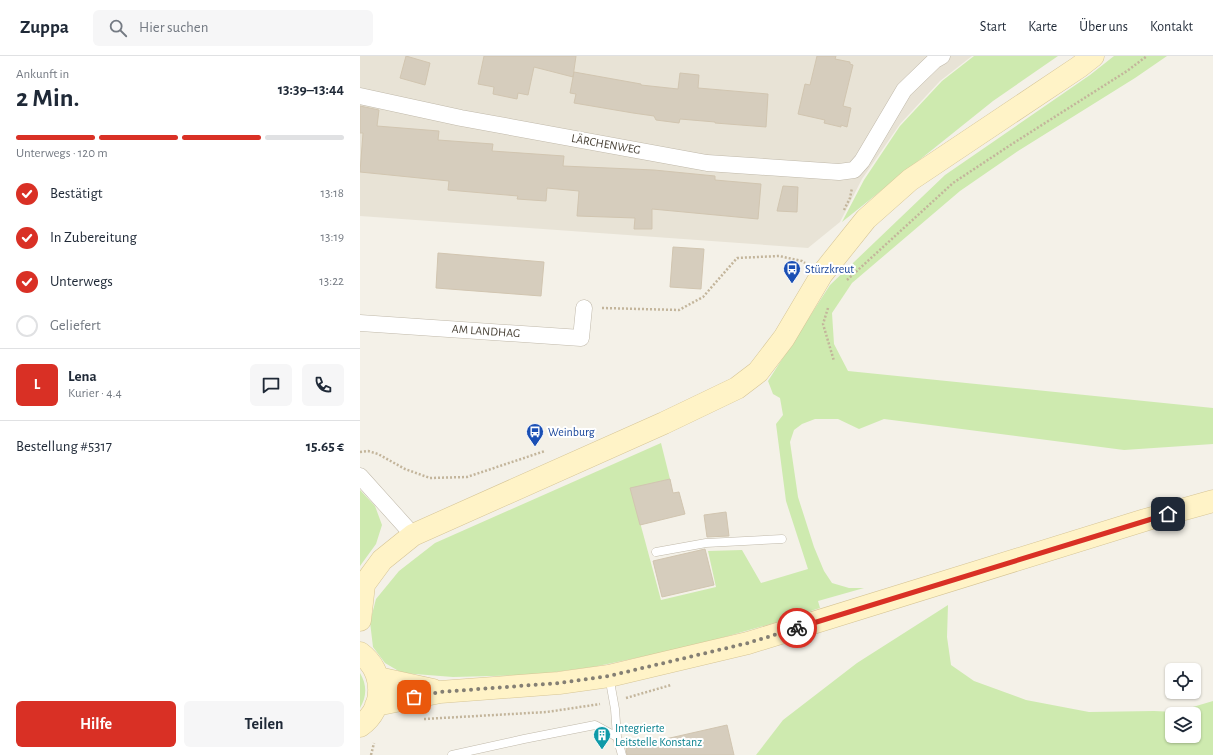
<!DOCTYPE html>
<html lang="de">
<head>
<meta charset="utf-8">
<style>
  :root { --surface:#fff; --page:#f6f6f7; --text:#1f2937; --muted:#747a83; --line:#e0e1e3; --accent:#d93025 }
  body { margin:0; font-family:"Alegreya Sans",sans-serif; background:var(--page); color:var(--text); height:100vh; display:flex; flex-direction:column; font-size:15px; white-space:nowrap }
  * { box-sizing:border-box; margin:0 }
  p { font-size:13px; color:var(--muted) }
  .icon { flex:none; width:22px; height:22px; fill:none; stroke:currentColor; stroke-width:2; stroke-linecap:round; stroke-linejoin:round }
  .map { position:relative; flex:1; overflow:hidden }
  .drawer { display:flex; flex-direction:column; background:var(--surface); width:360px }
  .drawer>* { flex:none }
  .controls { position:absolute; left:805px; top:607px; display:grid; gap:8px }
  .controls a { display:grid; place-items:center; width:36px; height:36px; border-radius:6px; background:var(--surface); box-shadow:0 1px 3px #0004; font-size:20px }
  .pin { position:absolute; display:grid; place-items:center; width:34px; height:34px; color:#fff; margin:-17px; border-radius:8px; box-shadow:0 2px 6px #0006 }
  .courier { position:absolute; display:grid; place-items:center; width:40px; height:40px; margin:-20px; border:3px solid #d93025; border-radius:50%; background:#fff; color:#222; box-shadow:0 1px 5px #0007 }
  .head em { font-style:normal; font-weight:600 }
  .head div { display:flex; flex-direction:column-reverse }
  .head { display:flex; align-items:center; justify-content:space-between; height:68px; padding:0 16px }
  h1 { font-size:26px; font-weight:600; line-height:30px }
  .bar { display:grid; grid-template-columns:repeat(4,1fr); gap:6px 4px; align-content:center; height:48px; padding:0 16px }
  .bar i { height:5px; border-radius:3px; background:var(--line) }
  .bar .selected { background:var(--accent) }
  .bar p { grid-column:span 4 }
  .line { display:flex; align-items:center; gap:10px; padding:0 16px; border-top:1px solid var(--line) }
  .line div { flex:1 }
  .round { display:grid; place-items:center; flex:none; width:42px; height:42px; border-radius:6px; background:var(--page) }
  ol { padding:0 16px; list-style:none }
  li { display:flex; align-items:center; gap:12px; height:44px }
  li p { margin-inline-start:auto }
  li .icon { padding:4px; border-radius:50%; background:var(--accent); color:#fff; stroke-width:4 }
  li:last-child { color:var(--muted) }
  li i { width:22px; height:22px; border:2px solid var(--line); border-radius:50% }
  .cta { display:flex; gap:8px; margin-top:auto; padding:8px 16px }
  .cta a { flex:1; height:46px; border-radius:6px; background:var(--accent); color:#fff; font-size:16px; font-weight:600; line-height:46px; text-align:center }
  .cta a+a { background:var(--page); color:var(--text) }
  header { display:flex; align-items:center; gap:24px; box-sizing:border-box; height:56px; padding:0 20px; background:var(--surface); border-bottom:1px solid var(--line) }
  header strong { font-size:19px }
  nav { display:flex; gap:22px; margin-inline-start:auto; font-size:14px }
  .search { width:280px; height:36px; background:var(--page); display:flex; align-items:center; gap:10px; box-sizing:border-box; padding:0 14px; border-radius:6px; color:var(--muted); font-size:15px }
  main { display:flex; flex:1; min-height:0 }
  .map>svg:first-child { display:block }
  .residential { fill:#e8e3d6 }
  .green { fill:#ceeaaf; fill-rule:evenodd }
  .building { fill:#d6cdbd; stroke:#d1c5b0 }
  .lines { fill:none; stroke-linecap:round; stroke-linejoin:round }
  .lane-casing { stroke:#c0b9aa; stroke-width:9 }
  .street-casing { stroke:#c0b9aa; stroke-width:17 }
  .secondary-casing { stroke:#d6c596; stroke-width:23 }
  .path { stroke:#c3b59b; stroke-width:2.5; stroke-dasharray:2 2; stroke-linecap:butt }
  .lane { stroke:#fff; stroke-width:8 }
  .street { stroke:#fff; stroke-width:16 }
  .secondary { stroke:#fff3c7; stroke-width:22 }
  .done { stroke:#847f74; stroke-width:4; stroke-dasharray:0 7.2 }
  .route { stroke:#d93025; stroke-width:5 }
  .labels { text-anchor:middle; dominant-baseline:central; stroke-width:4; stroke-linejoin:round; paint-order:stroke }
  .street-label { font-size:12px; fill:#484136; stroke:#fff }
  .transit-label { font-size:12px; fill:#164399; stroke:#fff; text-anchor:start }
  .culture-label { font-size:12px; fill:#0d838f; stroke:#fff; text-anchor:start }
</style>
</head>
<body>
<header>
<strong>Zuppa</strong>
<div class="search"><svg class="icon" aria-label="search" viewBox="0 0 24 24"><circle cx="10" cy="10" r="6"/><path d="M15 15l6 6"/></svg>Hier suchen</div>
<nav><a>Start</a><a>Karte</a><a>Über uns</a><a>Kontakt</a></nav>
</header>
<main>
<section class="drawer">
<div class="head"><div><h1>2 Min.</h1><p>Ankunft in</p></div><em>13:39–13:44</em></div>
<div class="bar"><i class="selected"></i><i class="selected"></i><i class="selected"></i><i></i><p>Unterwegs · 120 m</p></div>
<ol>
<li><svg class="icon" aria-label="check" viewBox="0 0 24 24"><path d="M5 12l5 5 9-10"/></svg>Bestätigt<p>13:18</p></li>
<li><svg class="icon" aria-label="check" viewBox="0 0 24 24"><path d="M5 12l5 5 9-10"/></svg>In Zubereitung<p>13:19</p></li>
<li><svg class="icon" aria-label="check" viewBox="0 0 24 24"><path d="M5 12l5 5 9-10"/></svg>Unterwegs<p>13:22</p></li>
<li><i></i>Geliefert</li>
</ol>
<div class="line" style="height:72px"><b class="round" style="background:var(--accent);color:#fff">L</b><div><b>Lena</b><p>Kurier · 4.4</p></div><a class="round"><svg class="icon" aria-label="chat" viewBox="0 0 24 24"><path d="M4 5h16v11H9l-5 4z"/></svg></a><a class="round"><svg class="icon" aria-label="phone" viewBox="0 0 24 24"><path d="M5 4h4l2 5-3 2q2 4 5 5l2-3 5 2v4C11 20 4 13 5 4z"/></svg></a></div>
<div class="line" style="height:52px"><div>Bestellung #5317</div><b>15.65 €</b></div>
<div class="cta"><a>Hilfe</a><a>Teilen</a></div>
</section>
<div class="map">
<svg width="853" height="699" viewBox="0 0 853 699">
  <rect width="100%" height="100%" fill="#f4f1e8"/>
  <path class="residential" d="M 0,0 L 612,0 L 580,25 L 540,68 L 502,123 L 480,166 L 448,192 L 0,160 Z"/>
  <path class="green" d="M 614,0 L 698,0 L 633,45 L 482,166 L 504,124 L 540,70 L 582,25 Z
    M 754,0 L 807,0 L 775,22 L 658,95 L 600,135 L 492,227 L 472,257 L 474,288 L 488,315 L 853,352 L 853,388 L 764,394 L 524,363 L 499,373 L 478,363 L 455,363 L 442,368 L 434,374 L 430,386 L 438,441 L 454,491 L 464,515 L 472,527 L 489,532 L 504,532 L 458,545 L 460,552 L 414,567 L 333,590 L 233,611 L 173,619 L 93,621 L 42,617 L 25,607 L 13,591 L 10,566 L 16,543 L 39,515 L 75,487 L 301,387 L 310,423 L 271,433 L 301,544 L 356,531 L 348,495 L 382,494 L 401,527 L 448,513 L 426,445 L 416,368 L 423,359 L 420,342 L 413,338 L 408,325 L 470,229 L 585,119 L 730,19 Z
    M 0,434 L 15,450 L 22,469 L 16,488 L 0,510 Z
    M 588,549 L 587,581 L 591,609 L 614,625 L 666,644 L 729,656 L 794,655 L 816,656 L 853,645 L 853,699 L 396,699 L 423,664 L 497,607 ZM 812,658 L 834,658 L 834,680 L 812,680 Z
    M 0,617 C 7,629 7,640 0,652 Z"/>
  <path class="building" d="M 46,0 L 70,7 L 65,29 L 40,22 Z
    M 124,0 L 216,0 L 213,21 L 174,11 L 168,39 L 158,37 L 157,43 L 133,38 L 134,31 L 118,28 Z
    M 457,0 L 476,0 L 475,3 L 490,6 L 490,8 L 493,9 L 483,50 L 491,52 L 487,71 L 481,69 L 481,71 L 464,67 L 465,64 L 438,58 L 445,28 L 450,29 Z
    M 214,16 L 281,28 L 281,29 L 318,33 L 320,17 L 339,19 L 338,32 L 408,38 L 406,71 L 355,67 L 355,66 L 320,63 L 319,67 L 296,64 L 294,60 L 273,57 L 214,47 L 216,38 L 210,37 Z
    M 0,50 L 19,54 L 17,70 L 79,75 L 78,84 L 133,88 L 132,95 L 204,100 L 203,110 L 294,114 L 355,120 L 355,124 L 401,128 L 398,163 L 292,153 L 292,173 L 274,173 L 275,162 L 217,160 L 219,135 L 187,132 L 186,145 L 157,143 L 158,140 L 88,134 L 89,125 L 0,116 L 3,77 L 0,77 Z
    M 423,130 L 438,131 L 437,156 L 417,155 Z
    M 313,191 L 344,193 L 341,233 L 310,231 Z
    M 78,197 L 184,206 L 181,240 L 76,232 Z
    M 310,423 L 313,437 L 319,436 L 325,458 L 280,469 L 270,432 Z
    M 366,456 L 369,480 L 347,481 L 344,459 Z
    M 345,493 L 354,529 L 302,541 L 293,505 Z
    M 367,669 L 374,699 L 267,699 L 266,692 Z"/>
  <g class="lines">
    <defs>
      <path id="lane" d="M 296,496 L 346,487 L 422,483
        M 249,620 L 255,653 L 257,681
        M 92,699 L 164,683 L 235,669 L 257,681 L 262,699"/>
      <path id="street" d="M 0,40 L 101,62 L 347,107 L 479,116 L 494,114 L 502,105 L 544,34 L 575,4 L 582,0
        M 0,267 L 221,282 L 224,252
        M 0,420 L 53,479"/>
      <path id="secondary" d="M 0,534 L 22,504 L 53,479 L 304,367 L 377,332 L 398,316 L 424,282 L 462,218 L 506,163 L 550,124 L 719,11 L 733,0
        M 0,564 L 4,529
        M 0,597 C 25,615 26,652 0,670
        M 18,622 L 73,634
        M 16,649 L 80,636 L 199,627 L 249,620 L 388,587 L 785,464 L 853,445"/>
    </defs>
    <use href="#lane" class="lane-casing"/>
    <use href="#street" class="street-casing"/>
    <use href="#secondary" class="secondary-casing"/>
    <path class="path" d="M 484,154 L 490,142 L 492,132
      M 487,224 L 593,127 L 652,88 L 767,15 L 787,0
      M 242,252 L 319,254 L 343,241 L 377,202 L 419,200 L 442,205 L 445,207
      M 468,252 L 463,268 L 474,305
      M 0,396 L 8,395 L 18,398 L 45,413 L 70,422 L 107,421 L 185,395
      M 266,642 L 311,629
      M 64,663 L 187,656 L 240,648
      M 11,699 L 14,687"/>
    <use href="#lane" class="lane"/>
    <use href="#street" class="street"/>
    <use href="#secondary" class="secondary"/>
  </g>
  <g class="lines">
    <path class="done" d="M 54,641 L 80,636 L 199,627 L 249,620 L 388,587 L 437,572"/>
    <path class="route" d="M 437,572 L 808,458"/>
  </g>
  <defs>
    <symbol id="bus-pin" viewBox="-11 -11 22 30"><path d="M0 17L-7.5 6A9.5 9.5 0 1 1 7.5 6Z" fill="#1a4fb4" stroke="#fff"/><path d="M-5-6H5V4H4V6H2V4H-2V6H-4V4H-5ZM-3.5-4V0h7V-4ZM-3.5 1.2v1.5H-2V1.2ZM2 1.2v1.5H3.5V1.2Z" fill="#fff"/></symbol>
    <symbol id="building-pin" viewBox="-11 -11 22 30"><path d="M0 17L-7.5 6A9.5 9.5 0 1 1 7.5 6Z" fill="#0f9aa8" stroke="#fff"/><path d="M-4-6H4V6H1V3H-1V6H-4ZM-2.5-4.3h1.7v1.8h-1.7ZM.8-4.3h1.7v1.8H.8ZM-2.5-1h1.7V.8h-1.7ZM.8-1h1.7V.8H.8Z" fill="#fff"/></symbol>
  </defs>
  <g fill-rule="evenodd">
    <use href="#bus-pin" x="422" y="203" width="20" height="27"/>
    <use href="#bus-pin" x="165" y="366" width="20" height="27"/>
    <use href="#building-pin" x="232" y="669" width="20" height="27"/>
  </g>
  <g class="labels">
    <g class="street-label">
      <text transform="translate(246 88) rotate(10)">LÄRCHENWEG</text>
      <text transform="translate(126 275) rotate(4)">AM LANDHAG</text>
    </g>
    <g class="transit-label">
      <text x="445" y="213">Stürzkreut</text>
      <text x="188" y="376">Weinburg</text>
    </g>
    <g class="culture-label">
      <text x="255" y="672">Integrierte<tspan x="255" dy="14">Leitstelle Konstanz</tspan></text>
    </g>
  </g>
</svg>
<div class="controls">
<a><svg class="icon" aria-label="locate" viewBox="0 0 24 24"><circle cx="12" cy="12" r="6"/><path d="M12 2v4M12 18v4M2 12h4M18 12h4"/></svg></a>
<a><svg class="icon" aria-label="layers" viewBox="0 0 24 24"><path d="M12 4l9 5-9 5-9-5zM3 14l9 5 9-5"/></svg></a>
</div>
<div class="pin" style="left:54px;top:641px;background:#ea580c"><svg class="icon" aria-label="bag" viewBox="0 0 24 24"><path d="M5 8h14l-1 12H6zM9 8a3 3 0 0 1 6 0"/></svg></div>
<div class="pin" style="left:808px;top:458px;background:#1f2937"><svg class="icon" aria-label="home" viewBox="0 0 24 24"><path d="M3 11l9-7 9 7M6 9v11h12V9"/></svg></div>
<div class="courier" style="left:437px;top:572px"><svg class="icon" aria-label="bike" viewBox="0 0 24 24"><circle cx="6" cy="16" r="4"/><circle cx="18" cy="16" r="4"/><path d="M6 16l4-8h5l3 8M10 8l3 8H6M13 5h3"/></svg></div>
</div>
</main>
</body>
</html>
